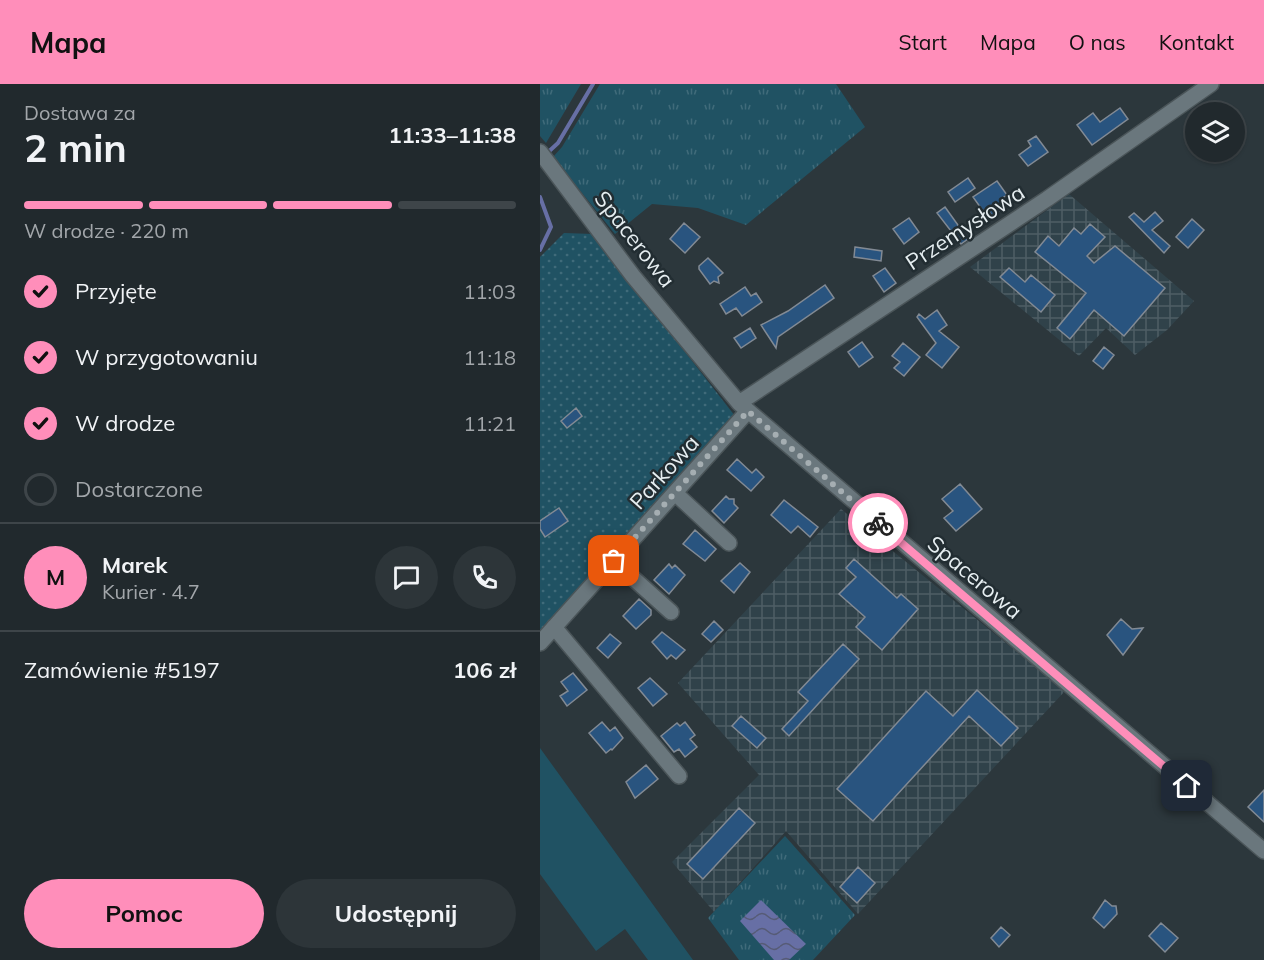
<!DOCTYPE html>
<html lang="pl">
<head>
<meta charset="utf-8">
<style>
  :root { --surface:#21292d; --page:#2d3539; --text:#f1f3f6; --muted:#a2a6aa; --line:#3e4549; --accent:#ff8eba }
  body { margin:0; font-family:Mulish,sans-serif; background:var(--page); color:var(--text); height:100vh; display:flex; flex-direction:column; font-size:22px; white-space:nowrap }
  * { box-sizing:border-box; margin:0 }
  p { font-size:20px; color:var(--muted) }
  .icon { flex:none; width:33px; height:33px; fill:none; stroke:currentColor; stroke-width:2; stroke-linecap:round; stroke-linejoin:round }
  .map { position:relative; flex:1; overflow:hidden }
  .panel { display:flex; flex-direction:column; background:var(--surface); width:540px }
  .panel>* { flex:none }
  .fabs { position:absolute; left:645px; top:18px; display:grid; gap:12px }
  .fabs a { display:grid; place-items:center; width:60px; height:60px; border-radius:50%; background:var(--surface); box-shadow:0 2px 4px #0004,0 0 0 2px var(--line); font-size:30px }
  .pin { position:absolute; display:grid; place-items:center; width:51px; height:51px; color:#fff; margin:-26px; border-radius:12px; box-shadow:0 3px 9px #0006 }
  .courier { position:absolute; display:grid; place-items:center; width:60px; height:60px; margin:-30px; border:4px solid #ff8eba; border-radius:50%; background:#fff; color:#222; box-shadow:0 2px 8px #0007 }
  .headline em { font-style:normal; font-weight:700 }
  .headline div { display:flex; flex-direction:column-reverse }
  .headline { display:flex; align-items:center; justify-content:space-between; height:102px; padding:0 24px }
  h1 { font-size:39px; font-weight:700; line-height:45px }
  .bar { display:grid; grid-template-columns:repeat(4,1fr); gap:9px 6px; align-content:center; height:72px; padding:0 24px }
  .bar i { height:8px; border-radius:4px; background:var(--line) }
  .bar .active { background:var(--accent) }
  .bar p { grid-column:span 4 }
  .line { display:flex; align-items:center; gap:15px; padding:0 24px; border-top:2px solid var(--line) }
  .line div { flex:1 }
  .round { display:grid; place-items:center; flex:none; width:63px; height:63px; border-radius:32px; background:var(--page) }
  ol { padding:0 24px; list-style:none }
  li { display:flex; align-items:center; gap:18px; height:66px }
  li p { margin-inline-start:auto }
  li .icon { padding:6px; border-radius:50%; background:var(--accent); color:#111; stroke-width:4 }
  li:last-child { color:var(--muted) }
  li i { width:33px; height:33px; border:3px solid var(--line); border-radius:50% }
  .button { display:flex; gap:12px; margin-top:auto; padding:12px 24px }
  .button a { flex:1; height:69px; border-radius:36px; background:var(--accent); color:#111; font-size:24px; font-weight:700; line-height:69px; text-align:center }
  .button a+a { background:var(--page); color:var(--text) }
  header { display:flex; align-items:center; gap:36px; box-sizing:border-box; height:84px; padding:0 30px; background:var(--accent); color:#111 }
  header strong { font-size:28px }
  nav { display:flex; gap:33px; margin-inline-start:auto; font-size:21px }
  main { display:flex; flex:1; min-height:0 }
  .map>svg:first-child { display:block }
  .industrial { fill:url(#industrial-grid) }
  .grass { fill:url(#grass-tufts) }
  .park { fill:url(#park-dots) }
  .garden { fill:#205263 }
  .water { fill:url(#water-waves) }
  .lines { fill:none; stroke-linecap:round; stroke-linejoin:round }
  .stream { stroke:#676fa5; stroke-width:4 }
  .building { fill:#29547f; stroke:#828a94; stroke-width:1.5 }
  .minor-casing { stroke:#4b5559; stroke-width:18 }
  .minor { stroke:#6a777d; stroke-width:15 }
  .done { stroke:#a5aeb2; stroke-width:6; stroke-dasharray:0 10.8 }
  .route { stroke:#ff8eba; stroke-width:8 }
  .labels { text-anchor:middle; dominant-baseline:central; stroke-width:5; stroke-linejoin:round; paint-order:stroke }
  .street-label { font-size:22px; fill:#e6eef1; stroke:#222d32 }
</style>
</head>
<body>
<header>
<strong>Mapa</strong>
<nav><a>Start</a><a>Mapa</a><a>O nas</a><a>Kontakt</a></nav>
</header>
<main>
<section class="panel">
<div class="headline"><div><h1>2 min</h1><p>Dostawa za</p></div><em>11:33–11:38</em></div>
<div class="bar"><i class="active"></i><i class="active"></i><i class="active"></i><i></i><p>W drodze · 220 m</p></div>
<ol>
<li><svg class="icon" aria-label="check" viewBox="0 0 24 24"><path d="M5 12l5 5 9-10"/></svg>Przyjęte<p>11:03</p></li>
<li><svg class="icon" aria-label="check" viewBox="0 0 24 24"><path d="M5 12l5 5 9-10"/></svg>W przygotowaniu<p>11:18</p></li>
<li><svg class="icon" aria-label="check" viewBox="0 0 24 24"><path d="M5 12l5 5 9-10"/></svg>W drodze<p>11:21</p></li>
<li><i></i>Dostarczone</li>
</ol>
<div class="line" style="height:108px"><b class="round" style="background:var(--accent);color:#111">M</b><div><b>Marek</b><p>Kurier · 4.7</p></div><a class="round"><svg class="icon" aria-label="chat" viewBox="0 0 24 24"><path d="M4 5h16v11H9l-5 4z"/></svg></a><a class="round"><svg class="icon" aria-label="phone" viewBox="0 0 24 24"><path d="M5 4h4l2 5-3 2q2 4 5 5l2-3 5 2v4C11 20 4 13 5 4z"/></svg></a></div>
<div class="line" style="height:78px"><div>Zamówienie #5197</div><b>106 zł</b></div>
<div class="button"><a>Pomoc</a><a>Udostępnij</a></div>
</section>
<div class="map">
<svg width="724" height="876" viewBox="0 0 724 876">
  <defs>
    <pattern id="industrial-grid" width="8" height="8" patternUnits="userSpaceOnUse" patternTransform="scale(1.5)"><rect width="8" height="8" fill="#30424a"/><path d="M0 4h8M4 0v8" fill="none" stroke="#4e5e65"/></pattern>
    <pattern id="grass-tufts" width="24" height="20" patternUnits="userSpaceOnUse" patternTransform="scale(1.5)"><rect width="24" height="20" fill="#205263"/><path d="M3 7l-1-3M5 7V3M7 7l1-3M15 17l-1-3M17 17v-4M19 17l1-3" fill="none" stroke="#406b7a"/></pattern>
    <pattern id="park-dots" width="8" height="8" patternUnits="userSpaceOnUse" patternTransform="scale(1.5)"><rect width="8" height="8" fill="#205263"/><path d="M2 2h.1M6 6h.1" fill="none" stroke="#406b7a" stroke-width="1.8" stroke-linecap="round"/></pattern>
    <pattern id="water-waves" width="16" height="10" patternUnits="userSpaceOnUse" patternTransform="scale(1.5)"><rect width="16" height="10" fill="#676fa5"/><path d="M0 5q4-4 8 0t8 0" fill="none" stroke="#565b76"/></pattern>
  </defs>
  <rect width="100%" height="100%" fill="#2c373c"/>
  <path class="industrial" d="M 529,110 L 654,217 L 627,246 L 595,271 L 566,244 L 539,272 L 430,183 Z
    M 301,425 L 525,607 L 318,830 L 246,747 L 174,828 L 132,778 L 219,691 L 138,599 Z"/>
  <path class="grass" d="M 0,0 L 41,0 L 6,59 L 0,52 Z
    M 60,0 L 296,0 L 325,43 L 206,141 L 158,124 L 112,120 L 75,150 L 13,73 L 22,63 Z
    M 245,752 L 315,831 L 273,876 L 199,876 L 168,834 Z"/>
  <path class="park" d="M 24,149 L 53,150 L 195,332 L 0,548 L 0,173 Z"/>
  <path class="garden" d="M 0,664 L 153,876 L 108,876 L 85,845 L 56,867 L 0,790 Z"/>
  <path class="water" d="M 221,816 L 266,860 L 249,876 L 234,876 L 200,837 Z"/>
  <g class="lines">
    <path class="stream" d="M 5,71 L 18,59 L 53,0
      M 0,113 L 11,143 L 0,166"/>
  </g>
  <path class="building" d="M 580,24 L 588,35 L 552,61 L 537,41 L 553,29 L 560,38 Z
    M 496,52 L 508,68 L 488,82 L 479,71 L 491,62 L 488,57 Z
    M 428,94 L 435,104 L 415,118 L 408,108 Z
    M 457,97 L 467,111 L 461,115 L 466,122 L 452,132 L 447,124 L 443,127 L 433,113 Z
    M 405,123 L 428,155 L 421,160 L 397,129 Z
    M 615,128 L 623,137 L 612,146 L 630,162 L 624,169 L 589,133 L 594,129 L 604,138 Z
    M 369,134 L 379,148 L 364,160 L 353,145 Z
    M 652,135 L 664,146 L 648,164 L 636,153 Z
    M 144,139 L 160,153 L 145,169 L 130,155 Z
    M 550,140 L 565,153 L 547,172 L 554,179 L 575,162 L 625,204 L 584,252 L 554,226 L 530,255 L 517,244 L 546,209 L 495,168 L 508,152 L 519,162 L 534,144 L 541,150 Z
    M 315,163 L 342,167 L 341,177 L 314,173 Z
    M 168,174 L 183,189 L 178,193 L 179,199 L 174,197 L 170,200 L 159,185 L 159,182 Z
    M 345,184 L 356,199 L 344,208 L 333,192 Z
    M 469,184 L 485,198 L 491,191 L 515,211 L 501,228 L 460,193 Z
    M 285,201 L 294,214 L 238,253 L 236,264 L 221,241 L 248,227 Z
    M 205,203 L 211,212 L 216,209 L 222,218 L 202,232 L 196,224 L 186,230 L 180,220 Z
    M 397,226 L 407,241 L 399,247 L 419,263 L 402,284 L 386,271 L 396,259 L 377,233 L 379,230 L 385,235 Z
    M 210,244 L 216,254 L 201,264 L 194,254 Z
    M 322,258 L 333,273 L 319,283 L 308,268 Z
    M 363,259 L 380,273 L 364,292 L 354,284 L 360,278 L 352,272 Z
    M 564,263 L 574,271 L 563,285 L 553,277 Z
    M 36,324 L 42,332 L 27,344 L 21,337 Z
    M 197,375 L 212,389 L 216,385 L 224,393 L 211,407 L 187,386 Z
    M 420,400 L 442,425 L 416,447 L 404,434 L 413,427 L 402,415 Z
    M 186,412 L 189,415 L 194,415 L 194,420 L 198,424 L 184,439 L 172,427 Z
    M 244,416 L 278,443 L 270,453 L 258,442 L 251,449 L 231,431 Z
    M 19,424 L 28,437 L 5,453 L 0,445 L 0,437 Z
    M 155,446 L 176,465 L 165,477 L 143,460 Z
    M 314,475 L 357,514 L 361,510 L 378,525 L 342,566 L 316,543 L 325,533 L 299,510 L 316,493 L 306,484 Z
    M 200,479 L 210,488 L 194,509 L 181,497 Z
    M 129,480 L 132,484 L 135,481 L 145,491 L 129,510 L 114,496 Z
    M 99,515 L 111,526 L 111,531 L 96,545 L 83,532 Z
    M 581,535 L 592,545 L 603,544 L 583,571 L 567,551 Z
    M 174,537 L 183,546 L 171,558 L 162,550 Z
    M 122,548 L 145,566 L 136,575 L 131,571 L 127,575 L 112,558 Z
    M 70,550 L 81,559 L 68,574 L 57,564 Z
    M 303,560 L 319,575 L 249,652 L 242,645 L 268,617 L 258,608 Z
    M 33,589 L 47,606 L 27,622 L 20,612 L 28,607 L 21,598 Z
    M 110,594 L 127,610 L 113,622 L 98,604 Z
    M 437,606 L 478,644 L 461,662 L 429,632 L 333,737 L 297,705 L 386,607 L 413,632 Z
    M 201,632 L 226,654 L 217,664 L 192,642 Z
    M 62,638 L 70,647 L 75,643 L 83,654 L 72,666 L 71,665 L 66,669 L 49,649 Z
    M 145,638 L 155,651 L 150,655 L 157,663 L 145,673 L 139,665 L 134,668 L 121,652 L 137,639 L 140,642 Z
    M 106,681 L 118,695 L 95,714 L 86,698 Z
    M 724,706 L 724,738 L 708,723 Z
    M 199,724 L 215,739 L 163,795 L 147,780 Z
    M 318,783 L 335,799 L 317,819 L 300,803 Z
    M 565,816 L 572,822 L 576,822 L 577,830 L 564,844 L 553,834 Z
    M 621,839 L 638,854 L 625,868 L 609,852 Z
    M 461,843 L 470,851 L 459,863 L 451,854 Z"/>
  <g class="lines">
    <defs>
      <path id="minor" d="M 0,68 L 93,192 L 199,319 L 724,767
        M 199,319 L 507,115 L 671,0
        M 135,409 L 189,459
        M 74,477 L 131,528
        M 14,543 L 139,692
        M 0,559 L 208,327"/>
    </defs>
    <use href="#minor" class="minor-casing"/>
    <use href="#minor" class="minor"/>
  </g>
  <g class="lines">
    <path class="done" d="M 74,477 L 208,327 L 338,439"/>
    <path class="route" d="M 338,439 L 647,702"/>
  </g>
  <g class="labels">
    <g class="street-label">
      <text transform="translate(425 143) rotate(-33)">Przemysłowa</text>
      <text transform="translate(95 155) rotate(52)">Spacerowa</text>
      <text transform="translate(124 388) rotate(-48)">Parkowa</text>
      <text transform="translate(435 493) rotate(40)">Spacerowa</text>
    </g>
  </g>
</svg>
<div class="fabs">
<a><svg class="icon" aria-label="layers" viewBox="0 0 24 24"><path d="M12 4l9 5-9 5-9-5zM3 14l9 5 9-5"/></svg></a>
</div>
<div class="pin" style="left:74px;top:477px;background:#ea580c"><svg class="icon" aria-label="bag" viewBox="0 0 24 24"><path d="M5 8h14l-1 12H6zM9 8a3 3 0 0 1 6 0"/></svg></div>
<div class="pin" style="left:647px;top:702px;background:#1f2937"><svg class="icon" aria-label="home" viewBox="0 0 24 24"><path d="M3 11l9-7 9 7M6 9v11h12V9"/></svg></div>
<div class="courier" style="left:338px;top:439px"><svg class="icon" aria-label="bike" viewBox="0 0 24 24"><circle cx="6" cy="16" r="4"/><circle cx="18" cy="16" r="4"/><path d="M6 16l4-8h5l3 8M10 8l3 8H6M13 5h3"/></svg></div>
</div>
</main>
</body>
</html>
